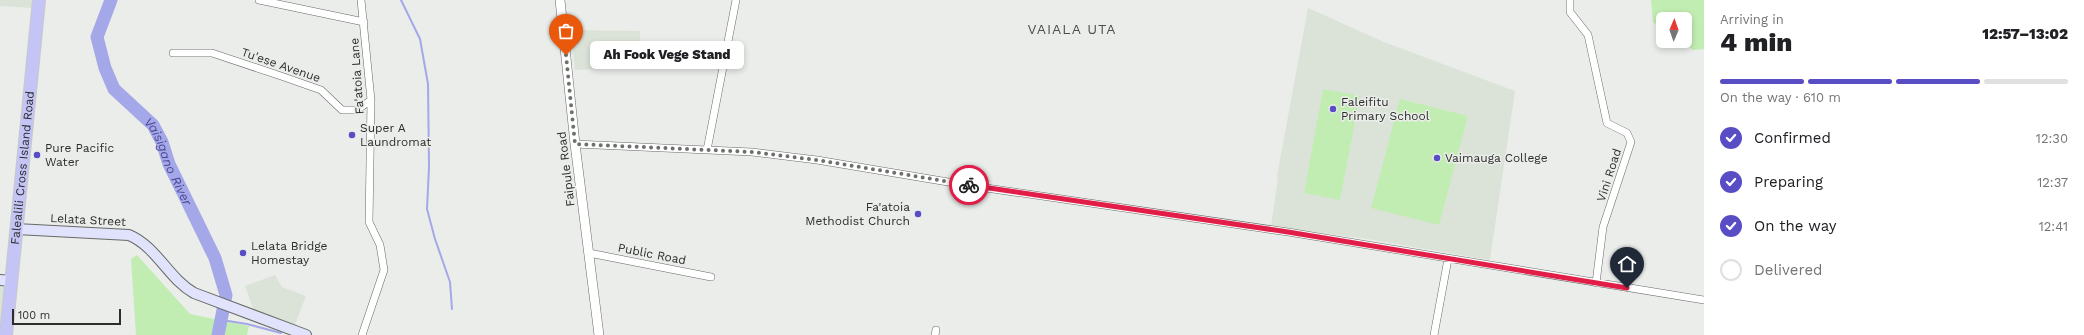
<!DOCTYPE html>
<html lang="en">
<head>
<meta charset="utf-8">
<style>
  :root { --surface:#fff; --page:#f2f2f2; --text:#202124; --muted:#757577; --line:#e0e0e0; --accent:#594dc5 }
  body { margin:0; font-family:"Work Sans",sans-serif; background:var(--page); color:var(--text); height:100vh; display:flex; flex-direction:column; font-size:15px; white-space:nowrap }
  * { box-sizing:border-box; margin:0 }
  p { font-size:13px; color:var(--muted) }
  .icon { flex:none; width:22px; height:22px; fill:none; stroke:currentColor; stroke-width:2; stroke-linecap:round; stroke-linejoin:round }
  .map { position:relative; flex:1; overflow:hidden }
  .panel { display:flex; flex-direction:column; background:var(--surface); width:380px }
  .panel>* { flex:none }
  .needle { width:26px; rotate:2deg }
  .controls { position:absolute; left:1656px; top:12px; display:grid; gap:8px }
  .controls a { display:grid; place-items:center; width:36px; height:36px; border-radius:6px; background:var(--surface); box-shadow:0 2px 6px #0003; font-size:20px }
  .scale { position:absolute; left:12px; bottom:10px; width:109px; box-sizing:border-box; padding-left:4px; border:2px solid #2c2d2c; border-top:0; font-size:11px; line-height:14px; white-space:nowrap; color:#2c2d2c; -webkit-text-stroke:3px #eaede9; paint-order:stroke }
  .pin { position:absolute; display:grid; place-items:center; width:34px; height:34px; color:#fff; margin:-41px -17px; border-radius:50% 50% 50% 0; rotate:-45deg; box-shadow:0 0 4px #0007 }
  .pin .icon { rotate:45deg }
  .courier { position:absolute; display:grid; place-items:center; width:40px; height:40px; margin:-20px; border:3px solid #e11d48; border-radius:50%; background:#fff; color:#222; box-shadow:0 1px 5px #0007 }
  .bubble { position:absolute; height:28px; border-radius:6px; background:var(--surface); box-shadow:0 2px 6px #0003; font-size:13px; font-weight:800; line-height:28px; text-align:center }
  .summary em { font-style:normal; font-weight:800 }
  .summary div { display:flex; flex-direction:column-reverse }
  .summary { display:flex; align-items:center; justify-content:space-between; height:68px; padding:0 16px }
  h1 { font-size:26px; font-weight:800; line-height:30px }
  .bar { display:grid; grid-template-columns:repeat(4,1fr); gap:6px 4px; align-content:center; height:48px; padding:0 16px }
  .bar i { height:5px; border-radius:3px; background:var(--line) }
  .bar .on { background:var(--accent) }
  .bar p { grid-column:span 4 }
  ol { padding:0 16px; list-style:none }
  li { display:flex; align-items:center; gap:12px; height:44px }
  li p { margin-inline-start:auto }
  li .icon { padding:4px; border-radius:50%; background:var(--accent); color:#fff; stroke-width:4 }
  li:last-child { color:var(--muted) }
  li i { width:22px; height:22px; border:2px solid var(--line); border-radius:50% }
  main { display:flex; flex:1; min-height:0 }
  .map>svg:first-child { display:block }
  .built { fill:#dbe3d9 }
  .green { fill:#c2edb2 }
  .lines { fill:none; stroke-linecap:round; stroke-linejoin:round }
  .stream { stroke:#a5a8e8; stroke-width:2 }
  .river { stroke:#a5a8e8; stroke-width:13 }
  .minor-casing { stroke:#676a66; stroke-width:8 }
  .tertiary-casing { stroke:#676a66; stroke-width:10 }
  .secondary-casing { stroke:#676a66; stroke-width:12 }
  .primary-casing { stroke:#c8c8c8; stroke-width:14 }
  .minor { stroke:#fff; stroke-width:7 }
  .tertiary { stroke:#fff; stroke-width:9 }
  .secondary { stroke:#e1e2fb; stroke-width:10 }
  .primary { stroke:#c4c4f7; stroke-width:12 }
  .done { stroke:#6e706e; stroke-width:4; stroke-dasharray:0 7.2 }
  .route { stroke:#e11d48; stroke-width:5 }
  .poi-dot { fill:#594dc5; stroke:#eaede9; stroke-width:1.5 }
  .labels { text-anchor:middle; dominant-baseline:central; stroke-width:3; stroke-linejoin:round; paint-order:stroke }
  .street-label { font-size:12px; fill:#2c2d2c; stroke:#eaede9 }
  .poi-label { font-size:12px; fill:#2c2d2c; stroke:#eaede9; text-anchor:start }
  .water-label { font-size:13px; font-style:italic; fill:#4d4997; stroke:#eaede9 }
  .quarter-label { font-size:14px; letter-spacing:1px; fill:#4d4f4c; stroke:#eaede9 }
</style>
</head>
<body>
<main>
<div class="map">
<svg width="1704" height="335" viewBox="0 0 1704 335">
  <rect width="100%" height="100%" fill="#eaede9"/>
  <path class="built" d="M 0,0 L 33,0 L 32,8 L 0,6 Z
    M 1308,8 L 1384,42 L 1515,91 L 1490,260 L 1367,239 L 1271,226 L 1278,178 L 1277,176 Z
    M 571,30 L 640,31 L 640,68 L 575,70 Z
    M 275,275 L 282,287 L 306,296 L 294,327 L 254,311 L 245,286 Z
    M 0,284 L 6,284 L 1,335 L 0,335 Z"/>
  <path class="green" d="M 1651,0 L 1704,0 L 1704,49 L 1693,50 L 1680,41 L 1685,41 L 1685,19 L 1663,19 L 1663,29 L 1653,22 Z
    M 1323,89 L 1360,96 L 1340,200 L 1304,193 Z
    M 1400,99 L 1468,116 L 1439,225 L 1371,208 Z
    M 137,255 L 190,314 L 249,326 L 247,335 L 136,335 L 131,259 Z"/>
  <g class="lines">
    <path class="stream" d="M 401,0 L 420,39 L 428,84 L 429,167 L 427,209 L 435,239 L 450,282 L 452,309
      M 222,320 L 247,324 L 281,333"/>
    <path class="river" id="s1" d="M 111,0 L 97,37 L 105,68 L 114,89 L 153,125 L 162,142 L 169,164 L 215,258 L 226,295 L 218,335"/>
    <defs>
      <path id="minor" d="M 259,0 L 364,22
        M 361,0 L 371,100 L 369,222 L 380,245 L 384,270 L 362,335
        M 1570,0 L 1570,12 L 1588,35 L 1607,123 L 1627,133 L 1631,142 L 1603,227 L 1596,283
        M 173,53 L 212,53 L 281,76 L 321,90 L 342,110 L 357,110 L 371,100
        M 575,144 L 752,152 L 817,160 L 966,185 L 1288,232 L 1704,300
        M 707,150 L 736,0
        M 589,253 L 711,277
        M 935,335 L 936,330
        M 1434,335 L 1448,259"/>
      <path id="tertiary" d="M 560,0 L 575,144 L 599,335"/>
      <path id="secondary" d="M 16,229 L 129,235 C 157,247 168,278 194,293 L 306,335
        M 0,280 L 11,281"/>
      <g id="primary">
        <path id="s2" d="M 6,335 L 39,0"/>
      </g>
    </defs>
    <use href="#minor" class="minor-casing"/>
    <use href="#tertiary" class="tertiary-casing"/>
    <use href="#secondary" class="secondary-casing"/>
    <use href="#primary" class="primary-casing"/>
    <use href="#minor" class="minor"/>
    <use href="#tertiary" class="tertiary"/>
    <use href="#secondary" class="secondary"/>
    <use href="#primary" class="primary"/>
  </g>
  <g class="lines">
    <path class="done" d="M 566,55 L 575,144 L 752,152 L 817,160 L 969,185"/>
    <path class="route" d="M 969,185 L 1288,232 L 1627,288"/>
  </g>
  <g class="poi-dot">
    <circle cx="1333" cy="109" r="4"/>
    <circle cx="352" cy="135" r="4"/>
    <circle cx="37" cy="155" r="4"/>
    <circle cx="1437" cy="158" r="4"/>
    <circle cx="918" cy="214" r="4"/>
    <circle cx="243" cy="253" r="4"/>
  </g>
  <g class="labels">
    <g class="street-label">
      <text transform="translate(281 65) rotate(19)">Tu'ese Avenue</text>
      <text transform="translate(357 76) rotate(-94)">Fa'atoia Lane</text>
      <text stroke="none"><textPath href="#s2" startOffset="168">Falealili Cross Island Road</textPath></text>
      <text transform="translate(566 169) rotate(-97)">Faipule Road</text>
      <text transform="translate(1609 175) rotate(-72)">Vini Road</text>
      <text transform="translate(88 220) rotate(3)">Lelata Street</text>
      <text transform="translate(652 254) rotate(11)">Public Road</text>
    </g>
    <g class="poi-label">
      <text x="1341" y="102">Faleifitu<tspan x="1341" dy="14">Primary School</tspan></text>
      <text x="360" y="128">Super A<tspan x="360" dy="14">Laundromat</tspan></text>
      <text x="45" y="148">Pure Pacific<tspan x="45" dy="14">Water</tspan></text>
      <text x="1445" y="158">Vaimauga College</text>
      <text x="910" y="207" text-anchor="end">Fa'atoia<tspan x="910" dy="14">Methodist Church</tspan></text>
      <text x="251" y="246">Lelata Bridge<tspan x="251" dy="14">Homestay</tspan></text>
    </g>
    <g class="water-label">
      <text stroke="none"><textPath href="#s1" startOffset="187">Vaisigano River</textPath></text>
    </g>
    <g class="quarter-label">
      <text x="1072" y="29">VAIALA UTA</text>
    </g>
  </g>
</svg>
<div class="controls">
<a><svg class="needle" viewBox="-14 -14 28 28"><path d="M0-13l5 13h-10z" fill="#e53935"/><path d="M0 13l5-13h-10z" fill="#757577"/></svg></a>
</div>
<div class="scale">100 m</div>
<div class="pin" style="left:566px;top:55px;background:#ea580c"><svg class="icon" aria-label="bag" viewBox="0 0 24 24"><path d="M5 8h14l-1 12H6zM9 8a3 3 0 0 1 6 0"/></svg></div>
<div class="pin" style="left:1627px;top:288px;background:#1f2937"><svg class="icon" aria-label="home" viewBox="0 0 24 24"><path d="M3 11l9-7 9 7M6 9v11h12V9"/></svg></div>
<div class="courier" style="left:969px;top:185px"><svg class="icon" aria-label="bike" viewBox="0 0 24 24"><circle cx="6" cy="16" r="4"/><circle cx="18" cy="16" r="4"/><path d="M6 16l4-8h5l3 8M10 8l3 8H6M13 5h3"/></svg></div>
<div class="bubble" style="left:590px;top:41px;width:154px">Ah Fook Vege Stand</div>
</div>
<section class="panel">
<div class="summary"><div><h1>4 min</h1><p>Arriving in</p></div><em>12:57–13:02</em></div>
<div class="bar"><i class="on"></i><i class="on"></i><i class="on"></i><i></i><p>On the way · 610 m</p></div>
<ol>
<li><svg class="icon" aria-label="check" viewBox="0 0 24 24"><path d="M5 12l5 5 9-10"/></svg>Confirmed<p>12:30</p></li>
<li><svg class="icon" aria-label="check" viewBox="0 0 24 24"><path d="M5 12l5 5 9-10"/></svg>Preparing<p>12:37</p></li>
<li><svg class="icon" aria-label="check" viewBox="0 0 24 24"><path d="M5 12l5 5 9-10"/></svg>On the way<p>12:41</p></li>
<li><i></i>Delivered</li>
</ol>
</section>
</main>
</body>
</html>
